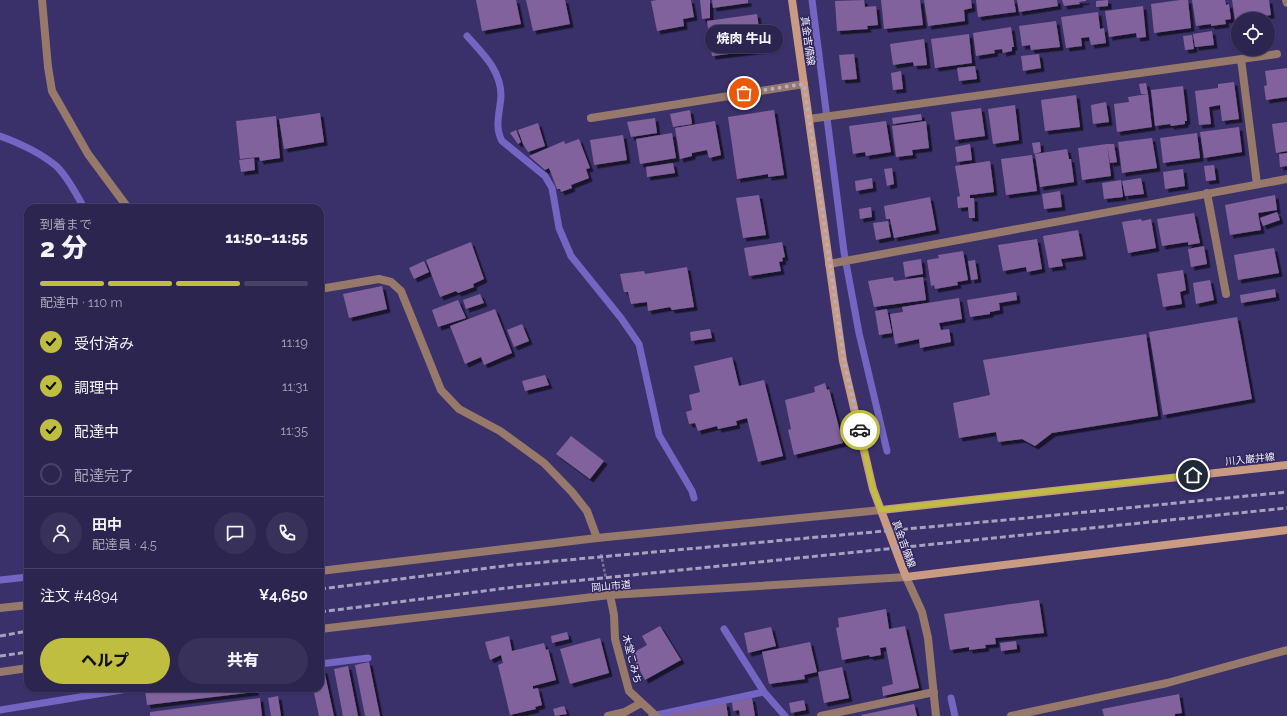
<!DOCTYPE html>
<html lang="ja">
<head>
<meta charset="utf-8">
<style>
  :root { --surface:#2c2550; --page:#38315a; --text:#f1f3f6; --muted:#a6a5b7; --line:#484267; --accent:#c0be41 }
  body { margin:0; font-family:Raleway,"Noto Sans JP",sans-serif; background:var(--page); color:var(--text); height:100vh; display:flex; flex-direction:column; font-size:15px; white-space:nowrap }
  * { box-sizing:border-box; margin:0 }
  p { font-size:13px; color:var(--muted) }
  .icon { flex:none; width:22px; height:22px; fill:none; stroke:currentColor; stroke-width:2; stroke-linecap:round; stroke-linejoin:round }
  .map { position:relative; flex:1; overflow:hidden }
  .drawer { position:absolute; left:24px; top:204px; width:300px; height:488px; display:flex; flex-direction:column; background:var(--surface); border-radius:12px; box-shadow:0 1px 3px #0004,0 0 0 1px var(--line) }
  .drawer>* { flex:none }
  .fabs { position:absolute; left:1231px; top:12px; display:grid; gap:8px }
  .fabs a { display:grid; place-items:center; width:44px; height:44px; border-radius:50%; background:var(--surface); box-shadow:0 1px 3px #0004,0 0 0 1px var(--line); font-size:20px }
  .pin { position:absolute; display:grid; place-items:center; width:34px; height:34px; color:#fff; margin:-17px; border:2px solid #fff; border-radius:50%; box-shadow:0 1px 4px #0007 }
  .courier { position:absolute; display:grid; place-items:center; width:40px; height:40px; margin:-20px; border:3px solid #c0be41; border-radius:50%; background:#fff; color:#222; box-shadow:0 1px 5px #0007 }
  .bubble { position:absolute; height:28px; border-radius:14px; background:var(--surface); box-shadow:0 1px 3px #0004,0 0 0 1px var(--line); font-size:13px; font-weight:800; line-height:28px; text-align:center }
  .summary em { font-style:normal; font-weight:800 }
  .summary div { display:flex; flex-direction:column-reverse }
  .summary { display:flex; align-items:center; justify-content:space-between; height:68px; padding:0 16px }
  h1 { font-size:26px; font-weight:800; line-height:30px }
  .bar { display:grid; grid-template-columns:repeat(4,1fr); gap:6px 4px; align-content:center; height:48px; padding:0 16px }
  .bar i { height:5px; border-radius:3px; background:var(--line) }
  .bar .on { background:var(--accent) }
  .bar p { grid-column:span 4 }
  .line { display:flex; align-items:center; gap:10px; padding:0 16px; border-top:1px solid var(--line) }
  .line div { flex:1 }
  .round { display:grid; place-items:center; flex:none; width:42px; height:42px; border-radius:21px; background:var(--page) }
  ol { padding:0 16px; list-style:none }
  li { display:flex; align-items:center; gap:12px; height:44px }
  li p { margin-inline-start:auto }
  li .icon { padding:4px; border-radius:50%; background:var(--accent); color:#111; stroke-width:4 }
  li:last-child { color:var(--muted) }
  li i { width:22px; height:22px; border:2px solid var(--line); border-radius:50% }
  .action { display:flex; gap:8px; margin-top:auto; padding:8px 16px }
  .action a { flex:1; height:46px; border-radius:24px; background:var(--accent); color:#111; font-size:16px; font-weight:800; line-height:46px; text-align:center }
  .action a+a { background:var(--page); color:var(--text) }
  .map>svg:first-child { display:block }
  .lines { fill:none; stroke-linecap:round; stroke-linejoin:round }
  .stream { stroke:#7465c3; stroke-width:7 }
  .building { fill:#82629d; filter:url(#shadow) }
  .path { stroke:#78719c; stroke-width:2.5; stroke-dasharray:3 2; stroke-linecap:butt }
  .minor { stroke:#96796a; stroke-width:8 }
  .tertiary { stroke:#96796a; stroke-width:8 }
  .secondary { stroke:#c99b83; stroke-width:8 }
  .rail { stroke:#a6a1c1; stroke-width:3; stroke-dasharray:6 3; stroke-linecap:butt }
  .done { stroke:#b1adca; stroke-width:4; stroke-dasharray:0 7.2 }
  .route { stroke:#c0be41; stroke-width:5 }
  .labels { text-anchor:middle; dominant-baseline:central; stroke-width:3; stroke-linejoin:round; paint-order:stroke }
  .street-label { font-size:10px; fill:#f1f0fe; stroke:#31265e }
</style>
</head>
<body>
<div class="map">
<svg width="1287" height="716" viewBox="0 0 1287 716">
  <defs>
    <filter id="shadow"><feDropShadow dx="3.5" dy="3.5" stdDeviation="0" flood-color="#0009"/></filter>
  </defs>
  <rect width="100%" height="100%" fill="#3b316a"/>
  <g class="lines">
    <path class="stream" d="M 812,0 L 844,252 L 859,333 L 887,451
      M 467,36 C 483,54 501,70 501,96 C 500,112 494,126 502,141 L 545,176 L 552,188 L 559,228 L 571,256 L 621,318 L 639,344 L 659,435 L 692,491 L 694,498
      M 0,136 C 19,143 39,152 55,165 C 66,174 77,195 84,208
      M 0,580 L 28,577
      M 724,629 L 764,692 L 785,716
      M 320,664 L 368,658
      M 951,698 L 955,716
      M 0,710 L 134,688
      M 652,716 L 764,692"/>
  </g>
  <path class="building" d="M 476,0 L 516,0 L 521,24 L 482,31 Z
    M 526,0 L 565,0 L 570,24 L 533,31 Z
    M 657,0 L 691,0 L 694,17 L 683,19 L 684,26 L 657,31 L 651,1 Z
    M 700,0 L 710,0 L 710,18 L 702,19 Z
    M 712,0 L 748,0 L 748,3 L 713,8 Z
    M 864,0 L 865,7 L 876,6 L 878,25 L 867,26 L 868,29 L 837,31 L 835,1 Z
    M 881,0 L 920,0 L 923,25 L 884,29 Z
    M 924,0 L 971,0 L 972,8 L 964,10 L 965,21 L 928,26 Z
    M 976,0 L 1014,0 L 1016,12 L 978,17 Z
    M 1017,0 L 1057,0 L 1058,6 L 1019,12 Z
    M 1062,0 L 1086,0 L 1086,1 L 1079,2 L 1080,4 L 1064,6 Z
    M 1108,0 L 1108,6 L 1096,7 L 1096,1 Z
    M 1180,0 L 1188,0 L 1191,28 L 1154,33 L 1151,4 Z
    M 1192,0 L 1225,0 L 1226,5 L 1229,4 L 1231,19 L 1225,20 L 1226,24 L 1211,26 L 1211,24 L 1196,26 Z
    M 1232,0 L 1269,0 L 1271,15 L 1235,20 Z
    M 1143,6 L 1146,37 L 1137,38 L 1136,33 L 1109,37 L 1105,11 Z
    M 1098,12 L 1100,29 L 1104,28 L 1106,43 L 1091,45 L 1089,37 L 1081,38 L 1082,46 L 1066,48 L 1061,17 Z
    M 757,14 L 762,50 L 712,56 L 707,21 Z
    M 1056,21 L 1060,47 L 1031,50 L 1030,45 L 1022,46 L 1019,26 Z
    M 1011,27 L 1014,47 L 1012,47 L 1012,51 L 1003,53 L 1002,49 L 994,50 L 995,53 L 976,56 L 973,33 Z
    M 1212,31 L 1214,45 L 1195,47 L 1193,34 Z
    M 969,34 L 972,63 L 935,68 L 931,39 Z
    M 1192,35 L 1194,49 L 1185,50 L 1183,36 Z
    M 924,39 L 927,65 L 914,66 L 913,62 L 893,65 L 890,44 Z
    M 854,54 L 857,79 L 842,80 L 839,55 Z
    M 1039,54 L 1041,68 L 1023,71 L 1021,56 Z
    M 975,66 L 977,79 L 959,81 L 957,68 Z
    M 1287,68 L 1287,97 L 1266,100 L 1264,86 L 1267,85 L 1265,71 Z
    M 901,71 L 903,89 L 893,90 L 891,73 Z
    M 1234,82 L 1239,119 L 1222,121 L 1220,105 L 1209,107 L 1211,124 L 1199,125 L 1195,91 L 1218,88 L 1218,84 Z
    M 1146,83 L 1148,94 L 1141,94 L 1139,84 Z
    M 1183,86 L 1187,121 L 1185,121 L 1185,124 L 1171,126 L 1170,124 L 1155,126 L 1151,90 Z
    M 1148,94 L 1152,127 L 1117,132 L 1114,104 L 1129,102 L 1128,97 Z
    M 1076,95 L 1080,127 L 1045,131 L 1041,100 Z
    M 1106,102 L 1109,122 L 1093,124 L 1091,105 Z
    M 1015,105 L 1019,140 L 993,144 L 988,109 Z
    M 981,108 L 985,136 L 955,140 L 951,112 Z
    M 690,110 L 692,124 L 673,127 L 670,114 Z
    M 774,110 L 784,175 L 768,177 L 768,174 L 737,179 L 728,117 Z
    M 320,113 L 324,142 L 284,149 L 279,119 Z
    M 921,114 L 922,120 L 893,124 L 892,118 Z
    M 276,116 L 280,158 L 260,161 L 259,157 L 240,159 L 236,121 Z
    M 655,118 L 657,133 L 631,137 L 627,122 Z
    M 715,121 L 721,155 L 709,158 L 707,150 L 692,153 L 692,156 L 680,159 L 675,128 Z
    M 886,121 L 891,152 L 866,156 L 865,152 L 853,154 L 849,126 Z
    M 926,121 L 929,148 L 912,150 L 913,155 L 896,157 L 892,126 Z
    M 1287,122 L 1287,151 L 1276,153 L 1272,124 Z
    M 538,123 L 545,146 L 528,152 L 523,144 L 518,130 Z
    M 1239,127 L 1242,152 L 1204,158 L 1200,132 Z
    M 516,130 L 521,142 L 518,144 L 510,133 Z
    M 672,133 L 676,158 L 640,164 L 636,139 Z
    M 1197,133 L 1200,158 L 1163,163 L 1160,138 Z
    M 623,135 L 627,160 L 594,165 L 590,140 Z
    M 1152,138 L 1157,168 L 1122,173 L 1118,142 Z
    M 579,139 L 590,168 L 586,169 L 589,178 L 571,185 L 572,188 L 561,192 L 560,189 L 557,189 L 549,168 L 545,170 L 529,156 L 564,141 L 565,144 Z
    M 1040,142 L 1041,152 L 1034,154 L 1032,143 Z
    M 970,144 L 972,160 L 957,162 L 955,147 Z
    M 1107,144 L 1111,176 L 1082,180 L 1078,148 Z
    M 1107,144 L 1114,144 L 1117,162 L 1110,163 Z
    M 1067,149 L 1069,159 L 1071,159 L 1074,182 L 1040,187 L 1035,154 Z
    M 1287,153 L 1287,166 L 1280,167 L 1279,154 Z
    M 1032,155 L 1037,191 L 1006,195 L 1001,159 Z
    M 254,158 L 255,170 L 241,172 L 239,160 Z
    M 990,161 L 994,192 L 970,195 L 970,198 L 974,198 L 975,218 L 969,218 L 968,207 L 958,208 L 957,197 L 960,196 L 955,166 Z
    M 673,163 L 675,173 L 647,177 L 646,167 Z
    M 1214,165 L 1216,180 L 1206,181 L 1204,166 Z
    M 892,168 L 894,184 L 887,186 L 884,169 Z
    M 1183,169 L 1185,186 L 1165,189 L 1163,172 Z
    M 872,178 L 873,188 L 856,191 L 855,181 Z
    M 1141,178 L 1144,194 L 1125,196 L 1122,181 Z
    M 1121,180 L 1123,197 L 1104,199 L 1102,183 Z
    M 1060,191 L 1062,207 L 1044,209 L 1042,194 Z
    M 759,195 L 766,235 L 743,238 L 736,198 Z
    M 1275,195 L 1277,210 L 1258,213 L 1261,230 L 1230,235 L 1225,205 Z
    M 930,197 L 936,230 L 894,238 L 890,219 L 886,219 L 884,206 Z
    M 871,207 L 872,217 L 860,219 L 859,209 Z
    M 1277,212 L 1280,220 L 1263,226 L 1260,218 Z
    M 1194,213 L 1200,243 L 1188,245 L 1188,242 L 1162,246 L 1157,219 Z
    M 1141,219 L 1142,221 L 1151,219 L 1156,248 L 1128,253 L 1122,222 Z
    M 888,221 L 891,237 L 876,240 L 873,223 Z
    M 1078,230 L 1083,256 L 1061,259 L 1063,266 L 1049,268 L 1043,236 Z
    M 1037,239 L 1042,269 L 1027,272 L 1026,267 L 1003,271 L 998,245 Z
    M 471,242 L 484,279 L 473,284 L 474,287 L 458,293 L 456,291 L 440,297 L 426,260 Z
    M 782,242 L 785,257 L 782,258 L 783,261 L 779,262 L 781,271 L 749,276 L 744,248 Z
    M 1204,246 L 1207,264 L 1191,267 L 1188,249 Z
    M 1274,248 L 1279,273 L 1238,280 L 1234,255 Z
    M 963,251 L 968,280 L 957,282 L 958,285 L 935,289 L 934,285 L 931,286 L 927,260 L 939,258 L 938,255 Z
    M 921,259 L 923,274 L 905,277 L 903,262 Z
    M 975,260 L 978,279 L 971,280 L 968,261 Z
    M 424,261 L 429,272 L 414,279 L 409,268 Z
    M 687,267 L 694,307 L 672,310 L 670,307 L 648,311 L 647,302 L 631,304 L 628,292 L 624,292 L 620,274 L 644,271 L 645,274 Z
    M 1183,270 L 1186,290 L 1180,292 L 1182,304 L 1163,307 L 1157,274 Z
    M 893,277 L 894,281 L 923,277 L 926,300 L 874,307 L 868,281 Z
    M 1210,280 L 1214,300 L 1196,304 L 1193,283 Z
    M 382,286 L 387,309 L 349,318 L 343,294 Z
    M 1275,289 L 1276,297 L 1241,303 L 1240,295 Z
    M 1016,292 L 1017,300 L 999,303 L 1000,310 L 990,312 L 990,314 L 970,317 L 967,300 Z
    M 480,294 L 484,303 L 466,309 L 463,300 Z
    M 959,298 L 962,319 L 939,323 L 941,330 L 949,329 L 951,342 L 920,348 L 919,339 L 895,344 L 890,314 L 903,312 L 902,307 Z
    M 458,300 L 466,318 L 438,327 L 432,310 Z
    M 495,309 L 512,353 L 484,365 L 481,357 L 465,364 L 450,326 Z
    M 887,309 L 892,333 L 879,335 L 875,311 Z
    M 1237,317 L 1252,399 L 1163,415 L 1149,332 Z
    M 522,324 L 529,341 L 514,347 L 507,330 Z
    M 710,329 L 712,338 L 691,341 L 690,332 Z
    M 1146,334 L 1158,416 L 1052,433 L 1035,446 L 1022,439 L 998,442 L 996,432 L 959,438 L 953,403 L 990,395 L 983,360 Z
    M 732,357 L 739,386 L 764,380 L 783,456 L 758,462 L 747,418 L 736,421 L 737,425 L 718,429 L 717,426 L 698,431 L 695,423 L 689,424 L 686,412 L 692,410 L 689,395 L 700,392 L 694,366 Z
    M 545,375 L 549,385 L 525,391 L 522,381 Z
    M 825,383 L 827,390 L 829,389 L 843,443 L 794,455 L 788,430 L 791,429 L 785,400 L 815,392 L 814,387 Z
    M 571,436 L 604,461 L 590,479 L 556,454 Z
    M 1039,600 L 1044,633 L 995,638 L 996,644 L 985,645 L 986,648 L 969,650 L 969,647 L 950,650 L 944,614 Z
    M 886,609 L 889,629 L 905,626 L 919,688 L 883,696 L 882,687 L 893,684 L 886,647 L 880,648 L 881,655 L 870,657 L 869,655 L 842,660 L 836,628 L 839,627 L 838,618 Z
    M 660,626 L 681,660 L 645,680 L 631,654 L 647,645 L 642,636 Z
    M 771,627 L 776,646 L 748,653 L 744,633 Z
    M 567,632 L 569,639 L 552,643 L 551,636 Z
    M 509,636 L 512,651 L 544,643 L 546,650 L 548,649 L 556,680 L 533,686 L 533,689 L 538,688 L 542,705 L 535,707 L 536,709 L 510,715 L 498,665 L 503,663 L 501,655 L 490,660 L 485,642 Z
    M 600,638 L 609,673 L 570,684 L 560,649 Z
    M 1016,641 L 1017,649 L 1001,651 L 1000,643 Z
    M 810,642 L 817,672 L 804,675 L 805,679 L 769,684 L 762,652 Z
    M 369,662 L 380,716 L 365,716 L 355,665 Z
    M 348,666 L 358,716 L 343,716 L 334,669 Z
    M 842,667 L 849,698 L 824,703 L 818,672 Z
    M 324,670 L 334,716 L 319,716 L 313,688 L 320,688 L 320,671 Z
    M 156,688 L 255,688 L 255,692 L 147,705 L 145,689 Z
    M 1179,694 L 1182,713 L 1175,714 L 1175,716 L 1104,716 L 1102,709 Z
    M 278,696 L 281,716 L 271,716 L 268,698 Z
    M 260,698 L 262,716 L 150,716 L 150,712 Z
    M 752,698 L 755,716 L 740,716 L 739,710 L 733,711 L 732,702 Z
    M 804,700 L 806,710 L 791,713 L 789,703 Z
    M 726,703 L 728,716 L 669,716 L 668,714 Z
    M 914,704 L 917,716 L 862,716 L 861,715 Z
    M 564,706 L 567,714 L 555,716 L 553,709 Z"/>
  <g class="lines">
    <path class="path" d="M 601,554 L 606,579"/>
    <path class="minor" d="M 42,0 L 48,67 L 52,91 L 88,154 L 128,208
      M 1286,0 L 1287,3
      M 1241,59 L 1257,184
      M 591,118 L 804,84
      M 809,119 L 1277,54
      M 1207,193 L 1226,294
      M 829,264 L 1287,179
      M 320,289 L 379,279 L 391,282 L 401,291 L 441,390 L 459,409 L 500,431 L 544,463 L 572,492 L 587,511 L 597,538
      M 906,577 L 922,612 L 928,638 L 936,716
      M 610,595 L 614,615 L 615,639 L 629,691 L 656,716
      M 608,716 L 625,712 L 641,703
      M 821,716 L 934,692
      M 1011,716 L 1167,683 L 1287,650"/>
    <path class="tertiary" d="M 320,571 L 597,538 L 881,510
      M 0,608 L 28,605
      M 320,629 L 610,595 L 906,577
      M 0,672 L 28,668"/>
    <path class="secondary" d="M 792,0 L 843,361 L 873,489 L 906,577 L 1287,530
      M 881,510 L 1287,465"/>
    <path class="rail" d="M 320,589 L 512,565 L 1016,519 L 1287,492
      M 320,612 L 515,587 L 1287,508
      M 0,636 L 28,631
      M 0,656 L 28,652"/>
  </g>
  <g class="lines">
    <path class="done" d="M 744,93 L 804,84 L 844,361 L 860,430"/>
    <path class="route" d="M 860,430 L 873,489 L 881,510 L 1193,475"/>
  </g>
  <g class="labels">
    <g class="street-label">
      <text transform="translate(808 41) rotate(82)">真金吉備線</text>
      <text transform="translate(1250 459) rotate(-6)">川入巌井線</text>
      <text transform="translate(904 544) rotate(70)">真金吉備線</text>
      <text transform="translate(611 586) rotate(-5)">岡山市道</text>
      <text transform="translate(632 659) rotate(76)">木堂こみち</text>
    </g>
  </g>
</svg>
<div class="fabs">
<a><svg class="icon" aria-label="locate" viewBox="0 0 24 24"><circle cx="12" cy="12" r="6"/><path d="M12 2v4M12 18v4M2 12h4M18 12h4"/></svg></a>
</div>
<div class="pin" style="left:744px;top:93px;background:#ea580c"><svg class="icon" aria-label="bag" viewBox="0 0 24 24"><path d="M5 8h14l-1 12H6zM9 8a3 3 0 0 1 6 0"/></svg></div>
<div class="pin" style="left:1193px;top:475px;background:#1f2937"><svg class="icon" aria-label="home" viewBox="0 0 24 24"><path d="M3 11l9-7 9 7M6 9v11h12V9"/></svg></div>
<div class="courier" style="left:860px;top:430px"><svg class="icon" aria-label="car" viewBox="0 0 24 24"><path d="M5 17H2v-5l4-1 3-4h7l3 4 3 1v5h-3M9 17h6M6 11h13"/><circle cx="7" cy="17" r="2"/><circle cx="17" cy="17" r="2"/></svg></div>
<div class="bubble" style="left:705px;top:25px;width:78px">焼肉 牛山</div>
<section class="drawer">
<div class="summary"><div><h1>2 分</h1><p>到着まで</p></div><em>11:50–11:55</em></div>
<div class="bar"><i class="on"></i><i class="on"></i><i class="on"></i><i></i><p>配達中 · 110 m</p></div>
<ol>
<li><svg class="icon" aria-label="check" viewBox="0 0 24 24"><path d="M5 12l5 5 9-10"/></svg>受付済み<p>11:19</p></li>
<li><svg class="icon" aria-label="check" viewBox="0 0 24 24"><path d="M5 12l5 5 9-10"/></svg>調理中<p>11:31</p></li>
<li><svg class="icon" aria-label="check" viewBox="0 0 24 24"><path d="M5 12l5 5 9-10"/></svg>配達中<p>11:35</p></li>
<li><i></i>配達完了</li>
</ol>
<div class="line" style="height:72px"><a class="round"><svg class="icon" aria-label="person" viewBox="0 0 24 24"><circle cx="12" cy="8" r="4"/><path d="M4 21q1-7 8-7t8 7"/></svg></a><div><b>田中</b><p>配達員 · 4.5</p></div><a class="round"><svg class="icon" aria-label="chat" viewBox="0 0 24 24"><path d="M4 5h16v11H9l-5 4z"/></svg></a><a class="round"><svg class="icon" aria-label="phone" viewBox="0 0 24 24"><path d="M5 4h4l2 5-3 2q2 4 5 5l2-3 5 2v4C11 20 4 13 5 4z"/></svg></a></div>
<div class="line" style="height:52px"><div>注文 #4894</div><b>¥4,650</b></div>
<div class="action"><a>ヘルプ</a><a>共有</a></div>
</section>
</div>
</body>
</html>
